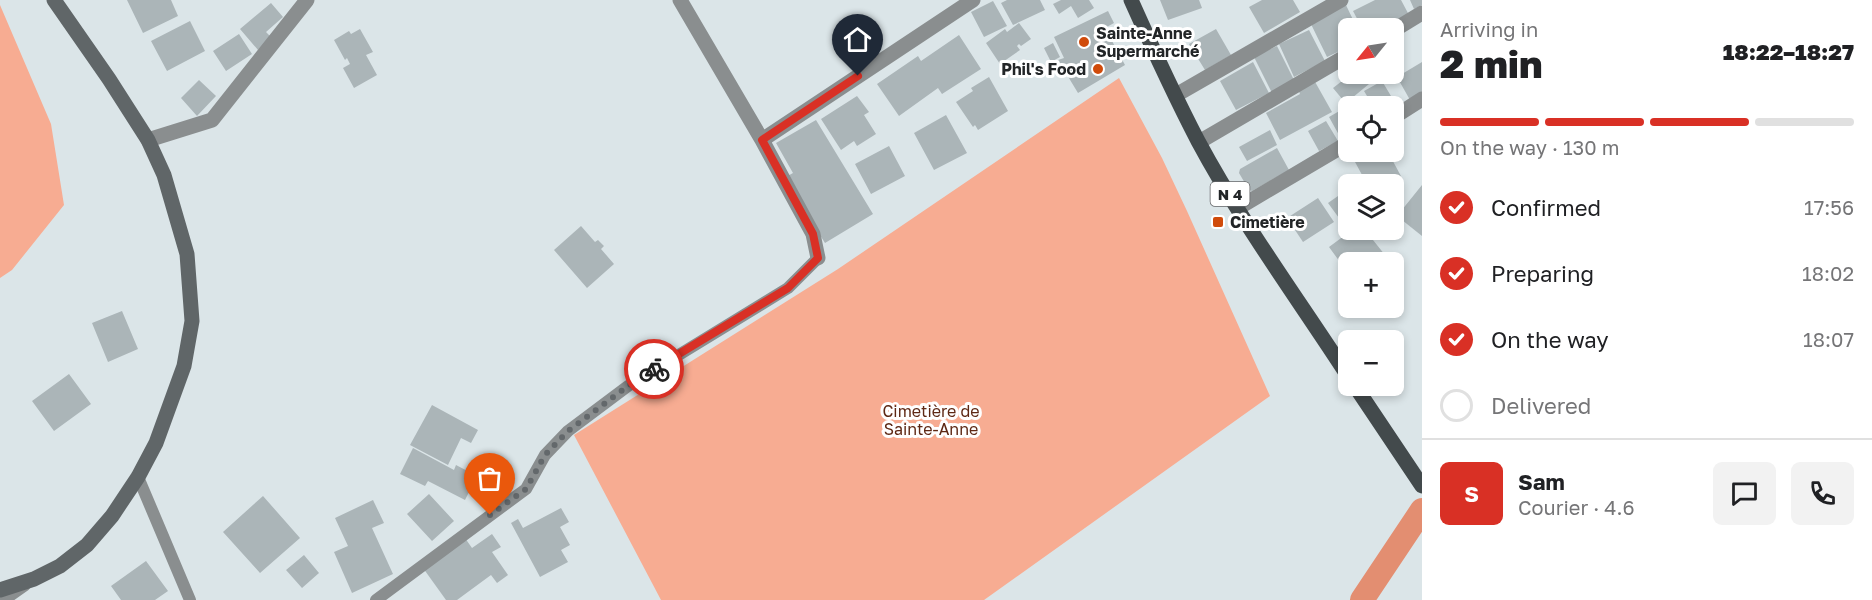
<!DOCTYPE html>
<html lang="en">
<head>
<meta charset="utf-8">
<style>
  :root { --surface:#fff; --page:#f2f2f2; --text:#202124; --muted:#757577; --line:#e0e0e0; --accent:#d93025 }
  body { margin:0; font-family:"Golos Text",sans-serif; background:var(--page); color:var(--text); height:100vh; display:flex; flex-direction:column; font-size:22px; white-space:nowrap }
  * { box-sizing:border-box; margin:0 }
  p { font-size:20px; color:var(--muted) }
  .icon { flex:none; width:33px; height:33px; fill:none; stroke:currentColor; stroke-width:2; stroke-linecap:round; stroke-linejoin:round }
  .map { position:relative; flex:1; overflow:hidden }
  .drawer { display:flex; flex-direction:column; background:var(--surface); width:450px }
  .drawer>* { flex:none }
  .needle { width:39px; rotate:240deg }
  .tools { position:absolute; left:1338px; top:18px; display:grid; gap:12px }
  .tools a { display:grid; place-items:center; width:66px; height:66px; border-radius:9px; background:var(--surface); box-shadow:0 3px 9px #0003; font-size:30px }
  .pin { position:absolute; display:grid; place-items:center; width:51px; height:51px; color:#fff; margin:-62px -26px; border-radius:50% 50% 50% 0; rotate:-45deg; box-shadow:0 0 6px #0007 }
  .pin .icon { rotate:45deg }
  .courier { position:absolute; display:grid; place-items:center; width:60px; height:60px; margin:-30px; border:4px solid #d93025; border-radius:50%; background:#fff; color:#222; box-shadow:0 2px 8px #0007 }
  .summary em { font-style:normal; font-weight:800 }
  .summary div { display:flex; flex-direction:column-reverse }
  .summary { display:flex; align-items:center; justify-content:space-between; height:102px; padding:0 18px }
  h1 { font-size:39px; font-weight:800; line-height:45px }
  .bar { display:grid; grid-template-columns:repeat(4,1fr); gap:9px 6px; align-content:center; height:72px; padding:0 18px }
  .bar i { height:8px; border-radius:4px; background:var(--line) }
  .bar .on { background:var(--accent) }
  .bar p { grid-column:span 4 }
  .line { display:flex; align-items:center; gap:15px; padding:0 18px; border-top:2px solid var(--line) }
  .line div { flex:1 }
  .round { display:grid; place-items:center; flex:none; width:63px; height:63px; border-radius:9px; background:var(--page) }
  ol { padding:0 18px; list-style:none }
  li { display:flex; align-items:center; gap:18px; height:66px }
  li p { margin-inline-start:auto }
  li .icon { padding:6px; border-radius:50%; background:var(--accent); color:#fff; stroke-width:4 }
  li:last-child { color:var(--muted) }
  li i { width:33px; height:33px; border:3px solid var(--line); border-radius:50% }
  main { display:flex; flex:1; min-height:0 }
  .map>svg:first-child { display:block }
  .green { fill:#f7ac92 }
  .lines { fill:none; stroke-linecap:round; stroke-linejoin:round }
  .canal { stroke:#e38e71; stroke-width:24 }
  .building { fill:#abb5b8 }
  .service { stroke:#8a8e8f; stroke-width:12 }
  .minor { stroke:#8a8e8f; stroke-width:15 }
  .secondary { stroke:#606668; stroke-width:15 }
  .primary { stroke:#434a4c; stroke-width:15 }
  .done { stroke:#63686b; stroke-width:6; stroke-dasharray:0 10.8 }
  .route { stroke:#d93025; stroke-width:8 }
  .poi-dot { fill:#d04b0b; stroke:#fff; stroke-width:2 }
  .labels { text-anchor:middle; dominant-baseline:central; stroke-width:6; stroke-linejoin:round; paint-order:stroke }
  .shield { fill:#fff; stroke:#646668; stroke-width:1.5 }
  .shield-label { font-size:15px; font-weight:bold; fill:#222527 }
  .poi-label { font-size:16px; font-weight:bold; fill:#222527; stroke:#fff; text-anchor:start }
  .park-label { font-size:16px; fill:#5e2814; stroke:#fff }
</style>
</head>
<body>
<main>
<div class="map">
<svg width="1422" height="600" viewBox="0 0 1422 600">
  <rect width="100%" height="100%" fill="#dbe5e8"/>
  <path class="green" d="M 0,5 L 51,124 L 64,205 L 12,270 L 0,278 Z
    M 1119,78 L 1162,158 L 1187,211 L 1270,396 L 984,600 L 661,600 L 574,435 L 838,269 Z"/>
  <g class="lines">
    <path class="canal" d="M 1362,600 L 1422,510"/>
  </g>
  <path class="building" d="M 127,0 L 171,0 L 178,16 L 143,33 Z
    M 1007,0 L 1040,0 L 1045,10 L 1013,25 L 1001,3 Z
    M 1061,0 L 1089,0 L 1094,8 L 1078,18 L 1071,6 L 1059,14 L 1053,4 Z
    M 1160,0 L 1199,0 L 1202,8 L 1168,20 Z
    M 1262,0 L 1293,0 L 1300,12 L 1264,33 L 1249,7 Z
    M 1375,0 L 1401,0 L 1409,15 L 1383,28 L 1362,28 L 1353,11 Z
    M 1410,0 L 1422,0 L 1422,5 L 1414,9 Z
    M 993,1 L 1007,26 L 984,37 L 971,12 Z
    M 271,3 L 283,17 L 266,32 L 272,38 L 258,50 L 240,29 Z
    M 1345,3 L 1357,28 L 1348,28 L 1348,47 L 1327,57 L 1310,22 Z
    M 1108,11 L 1114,23 L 1105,28 L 1125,65 L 1078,93 L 1058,60 L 1064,58 L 1054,37 Z
    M 190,21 L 205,51 L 167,71 L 151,41 Z
    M 1019,23 L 1031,39 L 1021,46 L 1019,44 L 1017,46 L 1020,50 L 1000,64 L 986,43 L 1005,29 L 1007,32 Z
    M 360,29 L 373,52 L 366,55 L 377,75 L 354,88 L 343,68 L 350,64 L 347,58 L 345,60 L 334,40 L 349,31 L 351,34 Z
    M 1216,29 L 1231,55 L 1205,70 L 1189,44 Z
    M 1309,30 L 1325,61 L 1294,77 L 1279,44 Z
    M 239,34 L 252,54 L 226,71 L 213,51 Z
    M 959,35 L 981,69 L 942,94 L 938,88 L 899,116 L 877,84 L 918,56 L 921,61 Z
    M 1053,43 L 1060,57 L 1051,62 L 1044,48 Z
    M 1277,46 L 1294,80 L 1272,93 L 1254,57 Z
    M 1253,62 L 1269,93 L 1236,110 L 1220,81 Z
    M 1422,62 L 1422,93 L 1410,100 L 1397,77 Z
    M 1351,74 L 1361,74 L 1369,84 L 1352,98 L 1359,106 L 1348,106 L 1348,142 L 1344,144 L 1329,117 L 1348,106 L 1333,88 Z
    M 989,77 L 1008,111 L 978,130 L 975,125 L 973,127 L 956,102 L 973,91 L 971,88 Z
    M 199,80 L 216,96 L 197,116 L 181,98 Z
    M 1314,80 L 1332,112 L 1280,140 L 1266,113 L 1300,94 L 1298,89 Z
    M 1382,81 L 1397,106 L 1394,108 L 1394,106 L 1373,106 L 1364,91 Z
    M 857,96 L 869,112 L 864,115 L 876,134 L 857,146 L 854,141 L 841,150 L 821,119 Z
    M 946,115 L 967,153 L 934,170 L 914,133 Z
    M 816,120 L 873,214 L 825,243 L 784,178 L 793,173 L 776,143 Z
    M 1326,121 L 1338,141 L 1319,151 L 1308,131 Z
    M 1270,130 L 1277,145 L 1247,161 L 1239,147 Z
    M 889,146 L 905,176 L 871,194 L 855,164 Z
    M 1277,148 L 1289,170 L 1252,191 L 1249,190 L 1239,173 L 1240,169 Z
    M 1374,152 L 1388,152 L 1402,178 L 1390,184 L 1367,184 L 1355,162 Z
    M 1422,185 L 1422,236 L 1397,216 Z
    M 1348,189 L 1348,211 L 1339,218 L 1328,203 Z
    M 1318,198 L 1334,222 L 1303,242 L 1287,218 Z
    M 581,226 L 595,242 L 598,240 L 604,246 L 601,249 L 614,264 L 587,288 L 554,250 Z
    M 1352,230 L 1365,230 L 1385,255 L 1379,260 L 1381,262 L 1348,262 L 1348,273 L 1329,247 Z
    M 122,311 L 138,349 L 108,362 L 92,323 Z
    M 69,374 L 91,404 L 54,431 L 32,401 Z
    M 432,405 L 478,430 L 471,443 L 461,438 L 448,465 L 410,445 Z
    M 413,448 L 454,470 L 456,465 L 477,476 L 465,500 L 428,481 L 425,486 L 400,474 Z
    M 429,494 L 454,521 L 432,541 L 407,514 Z
    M 263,496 L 300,538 L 260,573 L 223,532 Z
    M 373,500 L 384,523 L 372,528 L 393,574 L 352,593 L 334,552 L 348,546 L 335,518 Z
    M 561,508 L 569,522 L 560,527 L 570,545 L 561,550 L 568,562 L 540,577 L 511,523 L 518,519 L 523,528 Z
    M 492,534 L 501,547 L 492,552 L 508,575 L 497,583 L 491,575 L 457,600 L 446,600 L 423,568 L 465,538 L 472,548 Z
    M 304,555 L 319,573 L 302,588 L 286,570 Z
    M 146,561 L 168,591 L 155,600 L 121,600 L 111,586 Z"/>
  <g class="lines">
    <path class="service" d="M 138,477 L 190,600
      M 4,600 L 25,585
      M 376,600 L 526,489 L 545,455 L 568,431 L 628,386 L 788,288 L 818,258"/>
    <path class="minor" d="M 680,0 L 762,140 L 973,0
      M 1394,30 L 1422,13
      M 1176,95 L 1341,0
      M 1394,117 L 1422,99
      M 148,140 L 212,120 L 307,0
      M 762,140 L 813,234 L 818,258
      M 1199,142 L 1348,55
      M 1238,208 L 1348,143"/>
    <path class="secondary" d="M 0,590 L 34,579 L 60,566 L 87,545 L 112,516 L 138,477 L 156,443 L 184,366 L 192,321 L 187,254 L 164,175 L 148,140 L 109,79 L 54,0"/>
    <path class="primary" d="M 1131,0 C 1152,47 1174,95 1198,141 C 1242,223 1298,299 1348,376
      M 1355,386 L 1422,486"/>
  </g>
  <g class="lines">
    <path class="done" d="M 490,515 L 526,489 L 545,455 L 568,431 L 628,386 L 654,369"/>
    <path class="route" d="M 654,369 L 788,288 L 818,258 L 813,234 L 762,140 L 858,76"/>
  </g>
  <g class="poi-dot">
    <circle cx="1084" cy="42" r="6"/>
    <circle cx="1098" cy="69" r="6"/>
    <rect x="1212" y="216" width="12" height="12" rx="3"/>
  </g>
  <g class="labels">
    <rect class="shield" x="1210.5" y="182" width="39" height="24" rx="4.5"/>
    <g class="shield-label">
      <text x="1230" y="194">N 4</text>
    </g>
    <g class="poi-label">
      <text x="1096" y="33">Sainte-Anne<tspan x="1096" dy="18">Supermarché</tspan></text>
      <text x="1086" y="69" text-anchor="end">Phil's Food</text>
      <text x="1230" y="222">Cimetière</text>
    </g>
    <g class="park-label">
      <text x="931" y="411">Cimetière de<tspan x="931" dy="18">Sainte-Anne</tspan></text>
    </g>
  </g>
</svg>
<div class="tools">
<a><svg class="needle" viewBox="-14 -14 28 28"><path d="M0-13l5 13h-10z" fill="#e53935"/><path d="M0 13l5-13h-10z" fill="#757577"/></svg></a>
<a><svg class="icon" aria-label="locate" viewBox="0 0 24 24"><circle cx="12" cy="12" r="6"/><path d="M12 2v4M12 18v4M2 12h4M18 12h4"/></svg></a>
<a><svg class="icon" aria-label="layers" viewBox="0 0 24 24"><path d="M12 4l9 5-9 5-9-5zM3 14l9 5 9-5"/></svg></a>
<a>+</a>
<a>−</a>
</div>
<div class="pin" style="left:490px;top:515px;background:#ea580c"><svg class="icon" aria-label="bag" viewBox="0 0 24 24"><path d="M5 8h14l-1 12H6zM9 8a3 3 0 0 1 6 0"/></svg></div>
<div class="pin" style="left:858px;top:76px;background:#1f2937"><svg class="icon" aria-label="home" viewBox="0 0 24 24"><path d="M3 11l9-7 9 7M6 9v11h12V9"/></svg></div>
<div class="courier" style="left:654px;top:369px"><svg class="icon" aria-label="bike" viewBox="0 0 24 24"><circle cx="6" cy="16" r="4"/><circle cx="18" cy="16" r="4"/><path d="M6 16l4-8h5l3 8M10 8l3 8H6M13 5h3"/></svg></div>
</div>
<section class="drawer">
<div class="summary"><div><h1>2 min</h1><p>Arriving in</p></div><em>18:22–18:27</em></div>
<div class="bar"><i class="on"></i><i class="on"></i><i class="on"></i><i></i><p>On the way · 130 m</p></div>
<ol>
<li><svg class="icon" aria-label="check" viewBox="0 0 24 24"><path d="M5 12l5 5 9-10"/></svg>Confirmed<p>17:56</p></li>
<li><svg class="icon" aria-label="check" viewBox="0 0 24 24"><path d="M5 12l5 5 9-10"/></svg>Preparing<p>18:02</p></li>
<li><svg class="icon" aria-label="check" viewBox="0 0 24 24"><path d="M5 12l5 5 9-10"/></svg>On the way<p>18:07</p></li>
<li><i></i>Delivered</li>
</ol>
<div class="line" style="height:108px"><b class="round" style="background:var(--accent);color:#fff">S</b><div><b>Sam</b><p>Courier · 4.6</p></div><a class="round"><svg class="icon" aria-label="chat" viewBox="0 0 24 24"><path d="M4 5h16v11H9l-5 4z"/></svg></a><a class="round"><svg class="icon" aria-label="phone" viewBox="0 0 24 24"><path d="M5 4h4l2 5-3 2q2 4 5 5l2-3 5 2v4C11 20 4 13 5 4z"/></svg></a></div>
</section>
</main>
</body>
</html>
